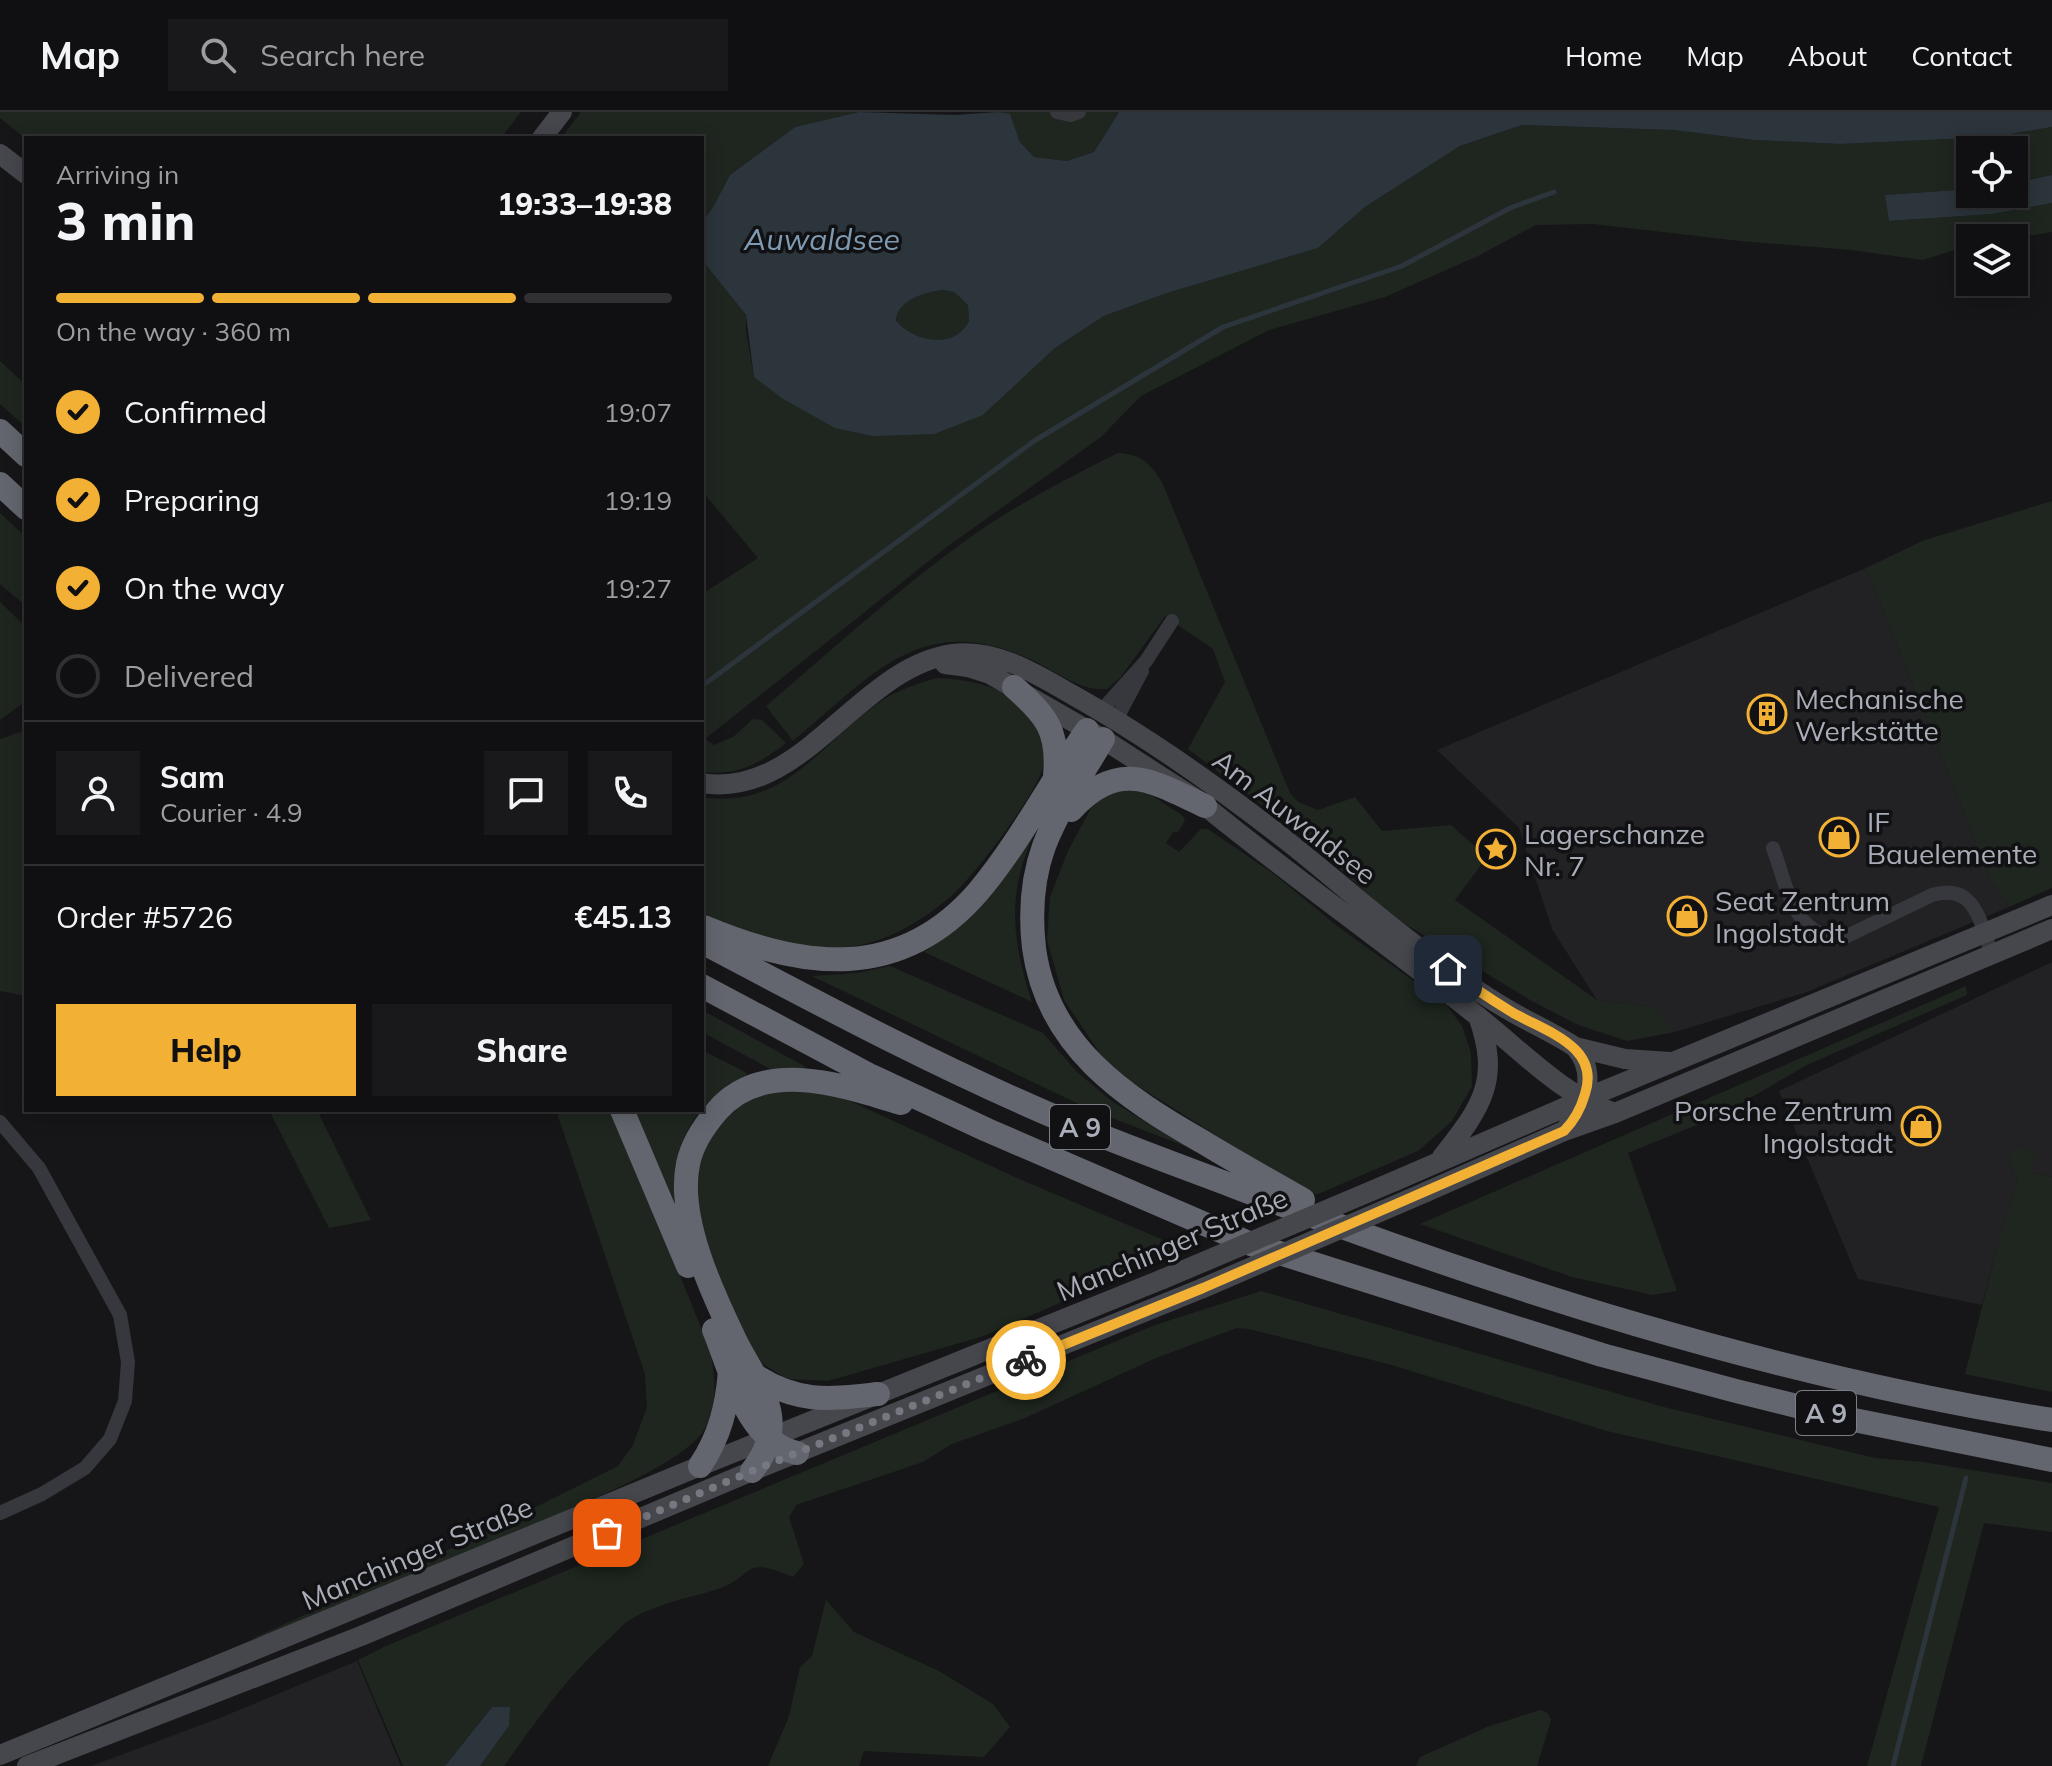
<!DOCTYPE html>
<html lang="en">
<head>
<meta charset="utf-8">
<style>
  :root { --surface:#101012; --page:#19191b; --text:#f1f3f6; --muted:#9c9d9f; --line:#303032; --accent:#f2b134 }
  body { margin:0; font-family:Mulish,sans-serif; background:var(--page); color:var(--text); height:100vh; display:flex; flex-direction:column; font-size:30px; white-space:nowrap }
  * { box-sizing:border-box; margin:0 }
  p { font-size:26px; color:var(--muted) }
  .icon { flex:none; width:44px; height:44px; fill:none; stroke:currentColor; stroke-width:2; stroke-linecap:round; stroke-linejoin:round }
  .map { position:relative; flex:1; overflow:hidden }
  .details { position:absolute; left:24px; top:24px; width:680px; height:976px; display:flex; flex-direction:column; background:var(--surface); border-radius:0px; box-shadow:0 4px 20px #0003,0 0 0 2px var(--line) }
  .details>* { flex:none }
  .tools { position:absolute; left:1956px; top:24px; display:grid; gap:16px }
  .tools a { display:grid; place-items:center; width:72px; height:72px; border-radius:0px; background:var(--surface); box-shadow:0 4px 20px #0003,0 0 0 2px var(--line); font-size:40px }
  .pin { position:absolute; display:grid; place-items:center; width:68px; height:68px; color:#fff; margin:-34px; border-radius:16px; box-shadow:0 4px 12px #0006 }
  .courier { position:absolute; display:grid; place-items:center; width:80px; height:80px; margin:-40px; border:6px solid #f2b134; border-radius:50%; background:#fff; color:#222; box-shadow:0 2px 10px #0007 }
  .headline em { font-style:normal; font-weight:800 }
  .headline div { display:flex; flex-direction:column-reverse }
  .headline { display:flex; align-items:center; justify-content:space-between; height:136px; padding:0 32px }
  h1 { font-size:52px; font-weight:800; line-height:60px }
  .bar { display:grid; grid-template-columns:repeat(4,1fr); gap:12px 8px; align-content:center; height:96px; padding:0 32px }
  .bar i { height:10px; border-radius:6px; background:var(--line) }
  .bar .current { background:var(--accent) }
  .bar p { grid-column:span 4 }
  .line { display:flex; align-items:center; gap:20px; padding:0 32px; border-top:2px solid var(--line) }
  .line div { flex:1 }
  .round { display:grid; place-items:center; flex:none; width:84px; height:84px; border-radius:0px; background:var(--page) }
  ol { padding:0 32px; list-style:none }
  li { display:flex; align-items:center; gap:24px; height:88px }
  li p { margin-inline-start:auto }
  li .icon { padding:8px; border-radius:50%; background:var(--accent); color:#111; stroke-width:4 }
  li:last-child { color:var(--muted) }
  li i { width:44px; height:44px; border:4px solid var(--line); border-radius:50% }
  .action { display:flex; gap:16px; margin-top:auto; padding:16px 32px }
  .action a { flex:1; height:92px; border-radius:0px; background:var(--accent); color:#111; font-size:32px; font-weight:800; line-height:92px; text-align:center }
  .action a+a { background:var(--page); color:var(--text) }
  header { display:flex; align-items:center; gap:48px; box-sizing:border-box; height:112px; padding:0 40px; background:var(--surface); border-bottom:2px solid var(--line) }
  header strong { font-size:38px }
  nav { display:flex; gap:44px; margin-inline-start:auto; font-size:28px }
  .search { width:560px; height:72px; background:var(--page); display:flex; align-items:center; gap:20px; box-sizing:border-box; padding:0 28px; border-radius:0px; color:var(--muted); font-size:30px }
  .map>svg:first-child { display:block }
  .built { fill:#222225 }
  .green { fill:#1e261f }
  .water { fill:#2c353c; fill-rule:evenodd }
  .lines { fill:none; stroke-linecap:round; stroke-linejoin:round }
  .stream { stroke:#2c353c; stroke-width:5 }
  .street { stroke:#37383d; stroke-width:14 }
  .secondary { stroke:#45474d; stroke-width:20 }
  .highway { stroke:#63666e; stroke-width:24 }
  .secondary-bridge { stroke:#45474d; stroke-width:20 }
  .done { stroke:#757880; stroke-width:8; stroke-dasharray:0 14.4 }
  .route { stroke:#f2b134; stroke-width:10 }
  .labels { text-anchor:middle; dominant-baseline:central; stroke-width:7; stroke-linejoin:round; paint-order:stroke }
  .shield { fill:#111113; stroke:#7b7e86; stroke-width:2 }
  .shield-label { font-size:26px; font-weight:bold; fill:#a8adb8 }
  .poi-label { font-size:28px; fill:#a8adb8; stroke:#111113; text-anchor:start }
  .street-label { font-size:28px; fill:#a8adb8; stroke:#111113 }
  .water-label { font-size:30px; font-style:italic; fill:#7f9bb3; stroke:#111113 }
</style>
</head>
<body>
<header>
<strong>Map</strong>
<div class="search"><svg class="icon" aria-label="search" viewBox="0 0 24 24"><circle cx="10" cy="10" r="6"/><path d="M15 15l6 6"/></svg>Search here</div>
<nav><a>Home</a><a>Map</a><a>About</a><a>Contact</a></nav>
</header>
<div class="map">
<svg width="2052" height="1654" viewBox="0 0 2052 1654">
  <rect width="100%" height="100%" fill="#161618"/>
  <path class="built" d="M 1866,456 L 1992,771 L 2009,795 L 1807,880 L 1675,920 L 1654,895 L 1597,888 L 1552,817 L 1519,716 L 1437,638 Z
    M 2052,850 L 2052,1065 L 2031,1061 L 2008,1047 L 2018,1070 L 2000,1124 L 1982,1193 L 1858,1167 L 1779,979 Z
    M 357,1549 L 401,1654 L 91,1654 L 222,1605 Z"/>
  <path class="green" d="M 0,0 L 521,0 L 501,26 L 26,27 L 0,6 Z
    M 581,0 L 859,0 L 795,15 L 730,63 L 712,97 L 702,109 L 702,26 L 561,26 Z
    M 998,0 L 1119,0 L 1094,40 L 1067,49 L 1034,45 L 1020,30 L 1010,3 Z
    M 1522,13 L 1673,18 L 1754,28 L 1840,32 L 1993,25 L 2052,15 L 2052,63 L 2014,71 L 2014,38 L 1970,38 L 1970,77 L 1885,83 L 1890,109 L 1992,102 L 2052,91 L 2052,120 L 2014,126 L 1970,126 L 1970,133 L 1923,148 L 1851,138 L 1740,129 L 1593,112 L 1536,113 L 1478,144 L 1385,185 L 1269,218 L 1141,284 L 1101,325 L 944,437 L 705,627 L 714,633 L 733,625 L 753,607 L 762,608 L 786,631 C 760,652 736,664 702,660 L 702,482 L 758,446 L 702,379 L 702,148 L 746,203 L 746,220 L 754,265 L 983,303 L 1055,236 L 1104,204 L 1164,182 L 1318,136 L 1365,95 L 1460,34 Z
    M 943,178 L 954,180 L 968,193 L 969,209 C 954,238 915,230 896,209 C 897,188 925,180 943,178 Z
    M 0,249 L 26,273 L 26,315 L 0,292 Z
    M 1118,341 C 1141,342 1150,351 1162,370 L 1290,681 L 1298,690 L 1318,698 L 1355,685 L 1382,719 L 1451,713 L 1487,745 L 1455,788 L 1597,888 L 1655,895 L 1675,920 L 1627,929 L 1578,913 L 1530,888 L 1392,804 L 1301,722 L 1188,637 L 1225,570 L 1213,537 L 1165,504 L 1120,566 L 1107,577 C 1081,580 1057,560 1034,549 C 922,496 874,562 793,629 L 766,594 C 833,537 898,477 969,426 C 1015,393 1068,366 1118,341 Z
    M 2052,389 L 2052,776 L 2009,795 L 1992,771 L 1866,456 L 1922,429 Z
    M 0,401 L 26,425 L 26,494 L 0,472 Z
    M 0,490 L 21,510 L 26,519 L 26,589 L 0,608 Z
    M 937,566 C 969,567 1022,578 1039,610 C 1046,623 1046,644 1042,658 C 1034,685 973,766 950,785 C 923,808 889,829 854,834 C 803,842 747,824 702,800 L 702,685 C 786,698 820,631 880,590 C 897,578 917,572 937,566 Z
    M 26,618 L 26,884 L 0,879 L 0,627 Z
    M 1065,673 C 1053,692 1038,711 1030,732 C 1006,789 1014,833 1032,890 L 924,840 C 993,795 1021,739 1065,673 Z
    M 1120,677 L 1148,681 L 1183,704 L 1185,709 L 1178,720 L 1173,720 L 1166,731 L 1179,740 L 1201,717 L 1208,717 L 1274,762 L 1337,814 L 1446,892 L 1462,914 L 1471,941 L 1472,974 L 1452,1009 L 1418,1039 L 1316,1083 L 1271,1058 L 1130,969 L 1103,946 L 1064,888 L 1047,828 L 1050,785 L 1068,739 L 1091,696 L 1104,684 Z
    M 890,854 L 1043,921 L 1077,960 L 1113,990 L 1187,1035 L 1089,997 L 812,864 L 857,861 Z
    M 1966,874 L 1967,883 L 1807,953 L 1719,1004 L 1628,1041 L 1677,1179 L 1652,1183 L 1572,1165 L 1420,1112 Z
    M 702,898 L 806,955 L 804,958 L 776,960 L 702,920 Z
    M 702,938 L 745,960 L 748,965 L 727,973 L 702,996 Z
    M 809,978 L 850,989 L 1017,1066 L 1187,1138 L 1149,1152 L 984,1224 L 828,1269 L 787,1267 L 763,1252 L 741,1220 L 698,1109 L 697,1056 L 718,1011 L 740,991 L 771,980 Z
    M 269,998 L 317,998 L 371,1108 L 329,1116 Z
    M 556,998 L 613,998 L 710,1238 C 715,1266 720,1296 702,1321 C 676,1355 579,1393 537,1411 C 455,1447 373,1483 291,1518 L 251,1527 L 459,1433 L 618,1354 L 633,1333 L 647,1295 L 645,1262 Z
    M 632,998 L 701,998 C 678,1026 674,1053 674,1089 L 669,1090 Z
    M 2015,1034 L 2036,1039 L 2031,1061 L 2052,1065 L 2052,1280 L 1965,1262 L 2000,1124 L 2018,1070 L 2008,1047 Z
    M 1261,1179 L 1664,1295 L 1875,1346 L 1923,1350 L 2052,1371 L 2052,1420 L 1984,1411 L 1921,1654 L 1867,1654 L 1939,1395 L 1607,1319 L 1388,1252 L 1249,1217 L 1237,1216 L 1156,1246 L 1025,1306 L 952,1332 L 923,1350 L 796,1393 L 789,1405 L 804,1452 L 793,1465 C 738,1442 757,1465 715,1478 C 688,1486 659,1491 633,1506 C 625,1510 617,1519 610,1526 C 568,1563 537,1608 504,1654 L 480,1654 L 509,1614 L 509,1595 L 492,1595 L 445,1654 L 403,1654 L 358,1548 L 388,1533 L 1155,1213 Z
    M 826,1488 L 854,1520 L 939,1559 L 993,1592 L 1010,1615 L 984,1645 L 864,1639 L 859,1654 L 768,1654 L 789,1604 L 800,1555 L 812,1544 Z
    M 1540,1598 L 1548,1601 L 1551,1608 L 1537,1654 L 1416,1654 L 1420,1645 L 1487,1615 Z"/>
  <path class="water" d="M 859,0 L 955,3 L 998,0 L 1010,2 L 1020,30 L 1034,45 L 1067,49 L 1094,40 L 1119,0 L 2052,0 L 2052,15 L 1993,25 L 1840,32 L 1754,28 L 1673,18 L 1522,13 L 1460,34 L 1365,95 L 1318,136 L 1164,182 L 1104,204 L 1055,236 L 983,303 L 934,322 L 873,324 L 835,316 L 783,287 L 754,265 L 746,203 L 702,148 L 702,109 L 712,97 L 730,63 L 795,15 ZM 943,178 L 954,180 L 968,193 L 969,209 C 954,238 915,230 896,209 C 897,188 925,180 943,178 Z
    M 2052,63 L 2052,91 L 1992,102 L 1889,109 L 1885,83 L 1970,77 L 1970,82 L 2014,82 L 2014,71 Z
    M 492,1595 L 510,1595 L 509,1614 L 480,1654 L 445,1654 Z"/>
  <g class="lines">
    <path class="stream" d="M 702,574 L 1034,329 L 1223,215 L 1402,154 L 1510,96 L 1554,80
      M 1893,1654 L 1966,1366"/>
    <path class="street" d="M 1057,0 L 1070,3 L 1079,0
      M 1101,599 L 1146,549 L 1172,509
      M 1116,608 L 1142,559
      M 1773,736 C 1787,774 1793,824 1841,827 L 1932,783 C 1976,770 1980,811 1992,843
      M 0,1010 L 39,1056 L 120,1203 L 128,1250 L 125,1289 L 110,1327 L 85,1356 L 42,1382 L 0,1401"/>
    <path class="secondary" d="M 542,26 L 562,0
      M 0,42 L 26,62
      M 945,552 L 968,555 L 990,562 L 1103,627 L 1199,689 C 1289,763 1385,830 1476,903 C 1520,937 1561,983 1615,1001
      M 702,671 C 803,688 858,555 953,542 C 995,536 1036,562 1071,582 C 1148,625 1221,677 1291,732 C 1335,767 1377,805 1422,838 C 1451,860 1480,882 1512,900 C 1533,912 1555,922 1575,935 C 1598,961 1586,997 1564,1019
      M 1575,935 L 1625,947 L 1670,950
      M 1442,1045 C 1482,995 1501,968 1478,904
      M 1395,1069 L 1584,987 L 2052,793
      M 1426,1080 L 1564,1019 L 1615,1001 L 2052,817
      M 0,1643 L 700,1354 L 1163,1167
      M 27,1654 L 361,1524 L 752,1359 L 1203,1176"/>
    <path class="highway" d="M 0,319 L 26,343
      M 0,372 L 26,396
      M 1014,575 C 1047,604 1059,619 1055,664
      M 1103,627 C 1083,661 1058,697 1044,734 C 1032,767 1030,801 1034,836 C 1047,934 1124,985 1203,1030 C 1236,1050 1270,1069 1303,1088
      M 1071,698 C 1118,647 1151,668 1205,694
      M 704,815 C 803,857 900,870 978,780 C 1020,730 1050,671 1087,618
      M 702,830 C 823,894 945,959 1072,1012 C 1125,1034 1180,1054 1233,1074 C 1498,1176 1771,1263 2052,1308
      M 702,874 L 871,964 L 987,1018 L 1251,1132 L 1602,1243 L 1736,1279 L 1849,1307 L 2052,1348
      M 622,998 L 688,1154
      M 714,1218 C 731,1259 747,1330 797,1341
      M 757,1265 C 800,1292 830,1287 878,1282
      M 700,1354 C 720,1324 727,1295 730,1259
      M 752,1359 C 765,1342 773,1325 770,1303 C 765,1274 746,1252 734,1226 C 711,1178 677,1105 688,1052 C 692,1032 704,1014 717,999 C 763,945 845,974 901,991"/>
    <path class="secondary-bridge" d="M 1163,1167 L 1395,1069
      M 1203,1176 L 1426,1080"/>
  </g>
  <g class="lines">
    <path class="done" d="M 607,1421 L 752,1359 L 1026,1248"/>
    <path class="route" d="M 1026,1248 L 1203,1176 L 1564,1019 C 1574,1009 1581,996 1585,982 C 1601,933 1543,919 1510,899 C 1489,886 1468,872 1448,857"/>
  </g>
  <defs>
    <symbol id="building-ring" viewBox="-11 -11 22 22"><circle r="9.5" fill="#111113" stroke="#f2b134" stroke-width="1.5"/><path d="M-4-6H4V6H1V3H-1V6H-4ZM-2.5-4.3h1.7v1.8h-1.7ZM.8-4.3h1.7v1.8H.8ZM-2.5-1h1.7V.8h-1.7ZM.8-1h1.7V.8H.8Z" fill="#f2b134"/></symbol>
    <symbol id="shop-ring" viewBox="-11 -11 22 22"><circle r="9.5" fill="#111113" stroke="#f2b134" stroke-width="1.5"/><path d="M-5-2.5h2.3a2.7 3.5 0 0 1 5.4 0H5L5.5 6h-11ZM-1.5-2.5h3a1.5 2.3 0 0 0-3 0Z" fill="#f2b134"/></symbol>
    <symbol id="sight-ring" viewBox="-11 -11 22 22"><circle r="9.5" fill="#111113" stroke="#f2b134" stroke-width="1.5"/><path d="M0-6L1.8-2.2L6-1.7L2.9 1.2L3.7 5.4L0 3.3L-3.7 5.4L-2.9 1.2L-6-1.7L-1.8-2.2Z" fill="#f2b134"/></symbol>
  </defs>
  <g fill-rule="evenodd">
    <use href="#building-ring" x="1745" y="580" width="44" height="44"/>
    <use href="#shop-ring" x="1817" y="703" width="44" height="44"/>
    <use href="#sight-ring" x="1474" y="715" width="44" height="44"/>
    <use href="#shop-ring" x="1665" y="782" width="44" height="44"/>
    <use href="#shop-ring" x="1899" y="992" width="44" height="44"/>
  </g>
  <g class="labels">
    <g class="shield">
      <rect x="1050" y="993" width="60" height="44" rx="6"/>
      <rect x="1796" y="1279" width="60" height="44" rx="6"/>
    </g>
    <g class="shield-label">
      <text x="1080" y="1015">A 9</text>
      <text x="1826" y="1301">A 9</text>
    </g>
    <g class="poi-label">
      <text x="1795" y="586">Mechanische<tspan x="1795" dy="32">Werkstätte</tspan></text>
      <text x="1867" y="709">IF<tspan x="1867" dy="32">Bauelemente</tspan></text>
      <text x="1524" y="721">Lagerschanze<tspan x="1524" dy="32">Nr. 7</tspan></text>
      <text x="1715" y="788">Seat Zentrum<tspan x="1715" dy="32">Ingolstadt</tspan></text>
      <text x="1893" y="998" text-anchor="end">Porsche Zentrum<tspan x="1893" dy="32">Ingolstadt</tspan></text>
    </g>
    <g class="street-label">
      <text transform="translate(1295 705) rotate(38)">Am Auwaldsee</text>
      <text transform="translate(1172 1132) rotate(-23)">Manchinger Straße</text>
      <text transform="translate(417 1441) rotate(-23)">Manchinger Straße</text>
    </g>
    <g class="water-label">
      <text x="822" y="127">Auwaldsee</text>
    </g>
  </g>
</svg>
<div class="tools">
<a><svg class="icon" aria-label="locate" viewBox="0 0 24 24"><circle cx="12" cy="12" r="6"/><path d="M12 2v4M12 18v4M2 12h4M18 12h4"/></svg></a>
<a><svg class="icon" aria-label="layers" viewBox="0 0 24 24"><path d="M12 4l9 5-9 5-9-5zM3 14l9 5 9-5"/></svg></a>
</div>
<div class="pin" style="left:607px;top:1421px;background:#ea580c"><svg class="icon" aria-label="bag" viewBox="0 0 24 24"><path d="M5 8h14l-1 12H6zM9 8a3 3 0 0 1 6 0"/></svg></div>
<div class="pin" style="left:1448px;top:857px;background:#1f2937"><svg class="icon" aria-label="home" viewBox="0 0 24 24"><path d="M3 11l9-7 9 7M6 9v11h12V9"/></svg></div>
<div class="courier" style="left:1026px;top:1248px"><svg class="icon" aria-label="bike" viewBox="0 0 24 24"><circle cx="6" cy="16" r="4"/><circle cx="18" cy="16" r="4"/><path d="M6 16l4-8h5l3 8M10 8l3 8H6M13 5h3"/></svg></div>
<section class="details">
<div class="headline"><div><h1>3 min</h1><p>Arriving in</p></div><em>19:33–19:38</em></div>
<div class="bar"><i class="current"></i><i class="current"></i><i class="current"></i><i></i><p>On the way · 360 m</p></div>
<ol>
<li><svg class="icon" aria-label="check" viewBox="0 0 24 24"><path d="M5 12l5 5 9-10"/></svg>Confirmed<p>19:07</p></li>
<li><svg class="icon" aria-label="check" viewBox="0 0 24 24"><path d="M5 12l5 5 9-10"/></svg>Preparing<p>19:19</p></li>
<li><svg class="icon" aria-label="check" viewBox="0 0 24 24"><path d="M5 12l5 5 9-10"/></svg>On the way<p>19:27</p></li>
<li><i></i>Delivered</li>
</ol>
<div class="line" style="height:144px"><a class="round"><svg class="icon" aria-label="person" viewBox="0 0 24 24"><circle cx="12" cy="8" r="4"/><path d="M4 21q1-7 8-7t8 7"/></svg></a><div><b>Sam</b><p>Courier · 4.9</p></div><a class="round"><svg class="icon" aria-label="chat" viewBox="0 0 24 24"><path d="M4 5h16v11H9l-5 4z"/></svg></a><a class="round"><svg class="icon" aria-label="phone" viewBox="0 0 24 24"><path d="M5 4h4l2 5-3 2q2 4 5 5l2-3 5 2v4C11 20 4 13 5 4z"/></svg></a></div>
<div class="line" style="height:104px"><div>Order #5726</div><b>€45.13</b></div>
<div class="action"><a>Help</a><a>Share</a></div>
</section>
</div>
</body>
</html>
